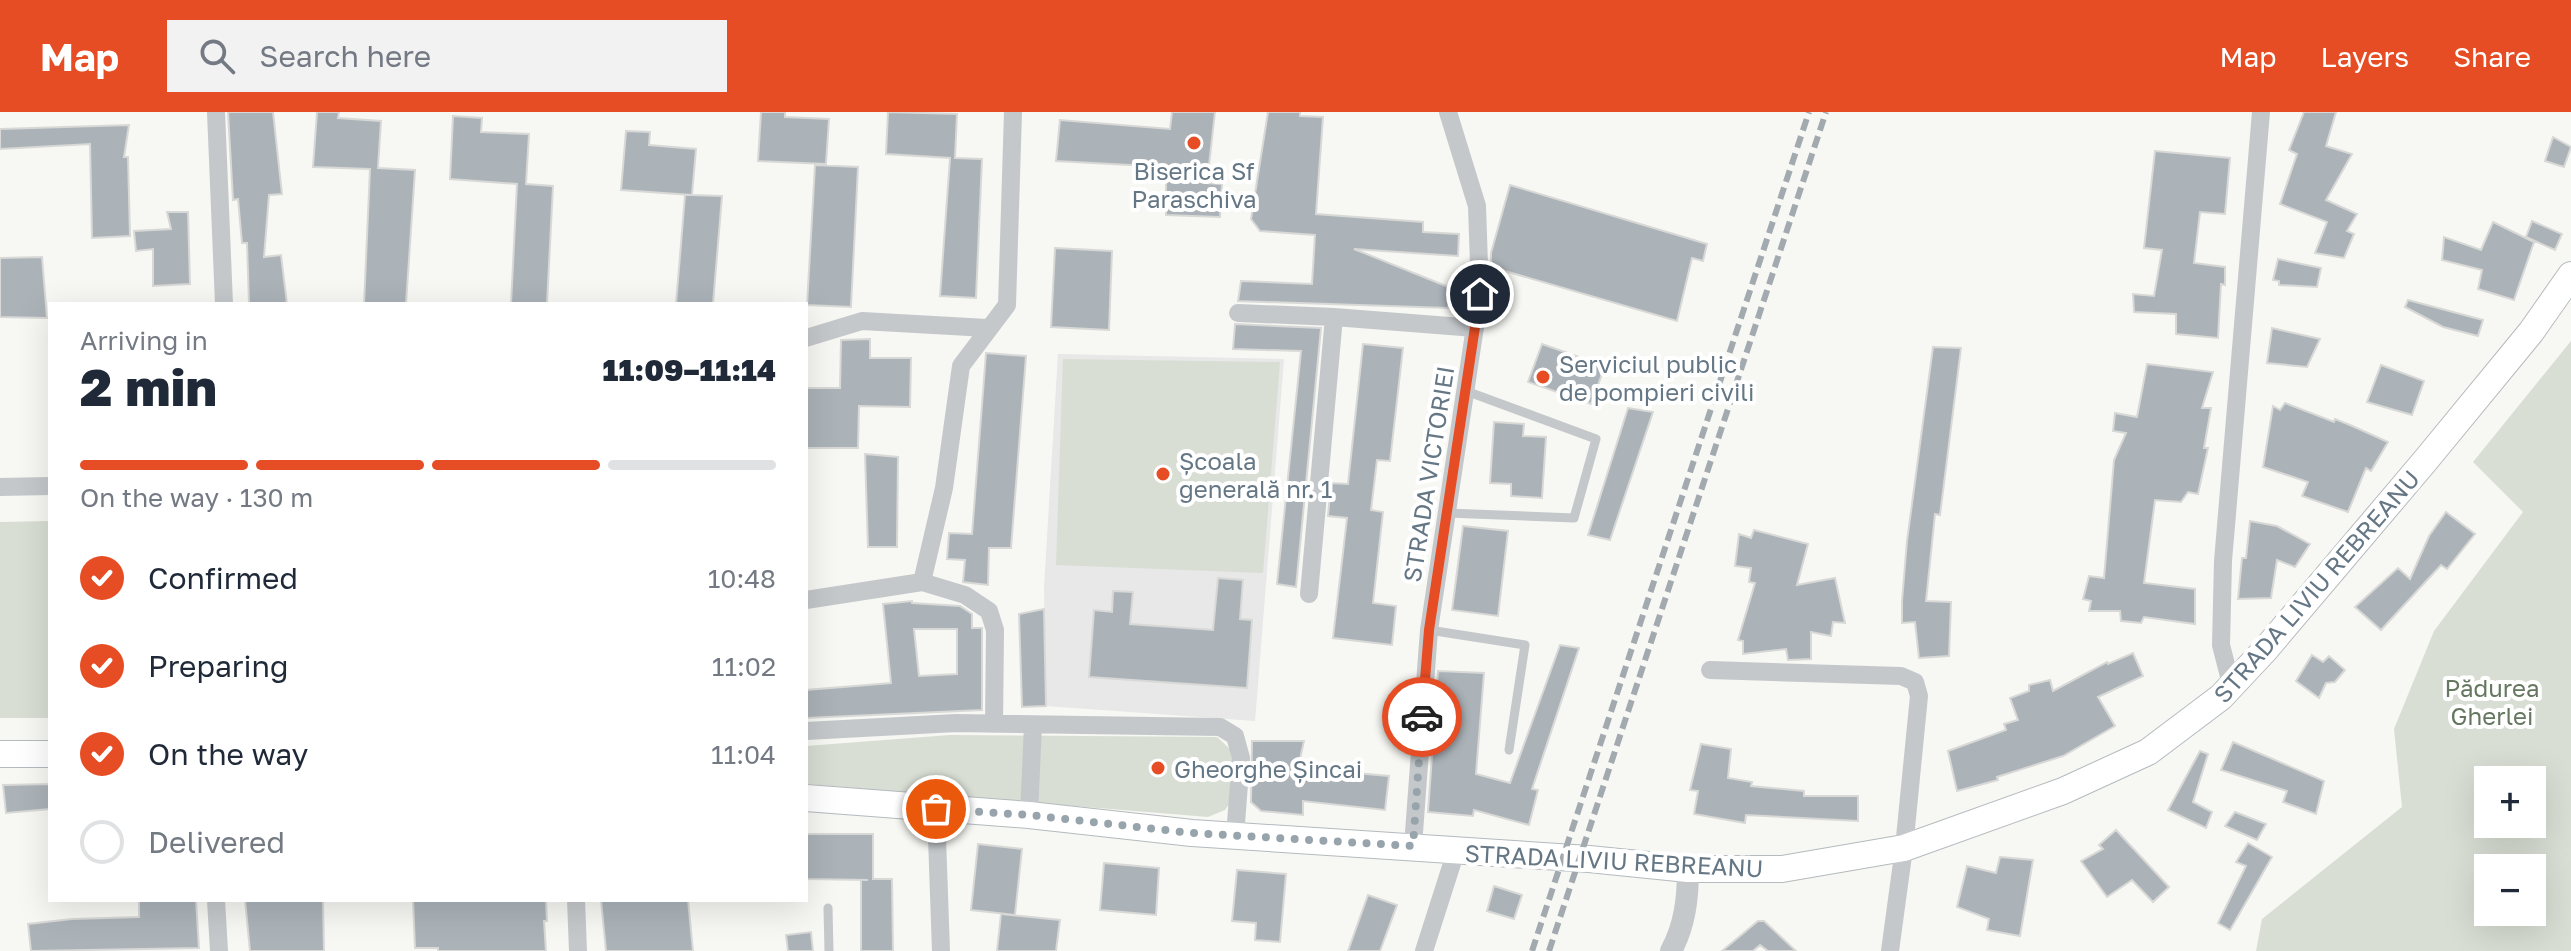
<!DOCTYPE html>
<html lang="en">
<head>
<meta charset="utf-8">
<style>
  :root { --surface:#fff; --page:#f2f2f3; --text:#1f2937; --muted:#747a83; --line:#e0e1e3; --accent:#e64d24 }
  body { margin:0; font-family:"Golos Text",sans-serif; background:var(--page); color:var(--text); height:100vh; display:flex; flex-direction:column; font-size:30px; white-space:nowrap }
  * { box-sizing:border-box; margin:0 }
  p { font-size:26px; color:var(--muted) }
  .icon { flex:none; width:44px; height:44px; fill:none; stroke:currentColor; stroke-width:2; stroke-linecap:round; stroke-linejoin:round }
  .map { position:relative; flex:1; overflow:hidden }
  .side { position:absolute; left:48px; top:190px; width:760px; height:600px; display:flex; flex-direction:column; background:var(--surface); border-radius:0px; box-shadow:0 8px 32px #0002 }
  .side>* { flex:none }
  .controls { position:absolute; left:2474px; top:654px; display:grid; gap:16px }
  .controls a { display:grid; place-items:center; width:72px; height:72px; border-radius:0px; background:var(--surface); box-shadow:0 8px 32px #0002; font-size:40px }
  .pin { position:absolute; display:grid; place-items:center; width:68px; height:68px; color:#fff; margin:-34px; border:4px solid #fff; border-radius:50%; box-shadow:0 2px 8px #0007 }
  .courier { position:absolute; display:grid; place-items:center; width:80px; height:80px; margin:-40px; border:6px solid #e64d24; border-radius:50%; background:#fff; color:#222; box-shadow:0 2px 10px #0007 }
  .head em { font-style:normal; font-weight:800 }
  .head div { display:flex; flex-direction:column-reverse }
  .head { display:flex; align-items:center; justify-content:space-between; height:136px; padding:0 32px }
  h1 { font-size:52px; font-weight:800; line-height:60px }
  .bar { display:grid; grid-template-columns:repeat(4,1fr); gap:12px 8px; align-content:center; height:96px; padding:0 32px }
  .bar i { height:10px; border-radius:6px; background:var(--line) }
  .bar .selected { background:var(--accent) }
  .bar p { grid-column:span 4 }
  ol { padding:0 32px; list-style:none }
  li { display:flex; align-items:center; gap:24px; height:88px }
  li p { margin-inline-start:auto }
  li .icon { padding:8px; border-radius:50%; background:var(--accent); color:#fff; stroke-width:4 }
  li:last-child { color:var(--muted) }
  li i { width:44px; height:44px; border:4px solid var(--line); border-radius:50% }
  header { display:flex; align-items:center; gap:48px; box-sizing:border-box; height:112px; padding:0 40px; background:var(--accent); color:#fff }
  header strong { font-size:38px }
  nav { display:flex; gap:44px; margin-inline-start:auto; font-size:28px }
  .search { width:560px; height:72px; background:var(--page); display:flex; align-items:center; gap:20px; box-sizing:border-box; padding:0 28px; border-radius:0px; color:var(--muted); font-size:30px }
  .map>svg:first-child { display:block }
  .built { fill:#e7e8e7 }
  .green { fill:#d8ded4; fill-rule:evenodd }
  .building { fill:#abb3b9; stroke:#d8d8d6; stroke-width:2; fill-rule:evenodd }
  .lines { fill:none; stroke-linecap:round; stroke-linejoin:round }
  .secondary-casing { stroke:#b4babe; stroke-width:28 }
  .service { stroke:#c4c8cb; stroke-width:9 }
  .minor { stroke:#c4c8cb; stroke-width:18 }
  .tertiary { stroke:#c4c8cb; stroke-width:22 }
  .secondary { stroke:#fff; stroke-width:26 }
  .rail { stroke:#a2a9af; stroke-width:6; stroke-dasharray:12 6; stroke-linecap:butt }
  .done { stroke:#98a4ac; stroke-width:8; stroke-dasharray:0 14.4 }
  .route { stroke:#e64d24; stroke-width:10 }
  .poi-dot { fill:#e64d24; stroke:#fff; stroke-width:3 }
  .labels { text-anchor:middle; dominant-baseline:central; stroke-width:8; stroke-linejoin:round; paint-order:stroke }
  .poi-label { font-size:24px; fill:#657785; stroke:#fff; text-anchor:start }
  .street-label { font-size:24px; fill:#657785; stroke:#fff }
  .park-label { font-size:24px; fill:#657760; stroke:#fff }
</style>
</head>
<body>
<header>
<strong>Map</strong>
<div class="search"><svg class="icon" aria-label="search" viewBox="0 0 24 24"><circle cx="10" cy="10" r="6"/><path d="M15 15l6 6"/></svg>Search here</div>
<nav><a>Map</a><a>Layers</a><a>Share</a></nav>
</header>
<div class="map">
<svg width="2571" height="839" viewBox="0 0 2571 839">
  <rect width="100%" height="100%" fill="#f7f7f3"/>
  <path class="built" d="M 1058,242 L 1284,247 L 1255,609 L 1046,594 L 1044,476 Z"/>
  <path class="green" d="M 2571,229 L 2571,839 L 2256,839 L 2262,807 L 2402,695 L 2394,617 L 2434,519 L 2523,400 L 2473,350 ZM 2488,668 L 2532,668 L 2532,712 L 2488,712 ZM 2488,756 L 2532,756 L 2532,800 L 2488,800 Z
    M 1063,247 L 1280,250 L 1263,461 L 1056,453 Z
    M 50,409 L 50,606 L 0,606 L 0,410 Z
    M 950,623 L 1217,625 L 1230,637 L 1236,666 L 1230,691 L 1225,698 L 1208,705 L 806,672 L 806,634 Z"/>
  <path class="building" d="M 228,0 L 273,0 L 282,82 L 269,83 L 264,145 L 281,143 L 287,192 L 249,192 L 247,131 L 242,131 L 238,87 L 233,88 Z
    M 317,0 L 339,0 L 338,6 L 381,9 L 378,56 L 415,58 L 406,192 L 364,192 L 370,57 L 313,55 Z
    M 761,0 L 785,0 L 785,5 L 829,7 L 826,52 L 758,49 Z
    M 888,0 L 957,2 L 955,46 L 982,47 L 976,186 L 940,184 L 950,46 L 886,42 Z
    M 1172,0 L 1215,0 L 1207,71 L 1222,72 L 1220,105 L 1166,103 L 1166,55 L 1056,49 L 1060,8 L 1170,17 Z
    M 1268,0 L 1300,0 L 1300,4 L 1323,5 L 1316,102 L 1423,110 L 1423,120 L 1459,122 L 1458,144 L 1354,137 L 1451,176 L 1448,196 L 1238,189 L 1241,169 L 1312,172 L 1315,123 L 1260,119 L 1251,107 Z
    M 2304,0 L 2336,0 L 2326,34 L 2352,42 L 2326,88 L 2357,102 L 2347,119 L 2354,122 L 2344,146 L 2315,141 L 2327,110 L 2280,92 L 2297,42 L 2289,38 Z
    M 453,4 L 482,6 L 481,20 L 529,22 L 526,72 L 553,74 L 547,192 L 511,192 L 517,72 L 450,67 Z
    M 129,13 L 124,45 L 128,45 L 130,124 L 92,126 L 90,32 L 0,37 L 0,17 Z
    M 626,19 L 650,20 L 649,33 L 696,37 L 692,83 L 722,84 L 713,192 L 676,192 L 685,83 L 692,83 L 621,78 Z
    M 2553,25 L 2571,35 L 2564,55 L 2545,49 Z
    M 2155,39 L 2230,46 L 2225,102 L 2200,100 L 2194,151 L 2225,155 L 2225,173 L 2221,172 L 2218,226 L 2176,222 L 2176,202 L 2134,200 L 2133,182 L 2154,184 L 2162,138 L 2144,136 Z
    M 815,53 L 858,55 L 851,195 L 807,193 Z
    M 1510,73 L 1707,132 L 1703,149 L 1692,146 L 1677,209 L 1491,155 L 1491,141 Z
    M 167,100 L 188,100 L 190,172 L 153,174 L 153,137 L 136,139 L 134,119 L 171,117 Z
    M 2532,109 L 2562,122 L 2555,138 L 2526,125 Z
    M 2493,110 L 2534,130 L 2514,188 L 2478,177 L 2482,158 L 2442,148 L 2444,125 L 2481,138 Z
    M 1055,136 L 1112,139 L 1109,218 L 1051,215 Z
    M 42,145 L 47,206 L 0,205 L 0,146 Z
    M 2278,147 L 2321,156 L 2317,175 L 2279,173 L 2279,169 L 2273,168 Z
    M 2408,188 L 2483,208 L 2478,224 L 2443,215 L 2405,195 Z
    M 1235,212 L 1321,216 L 1296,475 L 1277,472 L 1301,239 L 1233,237 Z
    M 2272,216 L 2320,227 L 2307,255 L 2267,251 Z
    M 870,227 L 870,246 L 911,246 L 910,295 L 859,294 L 858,336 L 806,336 L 806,276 L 840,276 L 841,228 Z
    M 1363,232 L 1403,236 L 1390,349 L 1377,348 L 1371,398 L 1383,400 L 1373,491 L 1396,494 L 1392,533 L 1333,526 L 1347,406 L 1328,404 L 1331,371 L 1348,372 Z
    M 1542,232 L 1605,254 L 1591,292 L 1528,270 Z
    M 1933,235 L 1961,236 L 1940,403 L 1935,402 L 1926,489 L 1951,490 L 1949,544 L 1919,546 L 1915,510 L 1902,511 L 1902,489 L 1907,429 Z
    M 986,241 L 1026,244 L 1011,436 L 989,436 L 988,473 L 963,470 L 965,448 L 947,447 L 949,421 L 972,422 Z
    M 2147,252 L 2213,260 L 2202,296 L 2211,296 L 2204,336 L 2208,336 L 2198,382 L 2188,380 L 2181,390 L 2155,388 L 2144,471 L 2195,477 L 2195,512 L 2144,505 L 2141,511 L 2121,509 L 2120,499 L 2089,499 L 2091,489 L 2083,487 L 2089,464 L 2104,466 L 2114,348 L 2126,321 L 2113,319 L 2115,301 L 2137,305 Z
    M 2381,253 L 2424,269 L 2412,303 L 2367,290 Z
    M 2285,291 L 2334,310 L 2335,307 L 2350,313 L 2388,330 L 2371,359 L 2366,356 L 2348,400 L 2302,384 L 2308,370 L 2263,355 L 2273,294 L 2280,298 Z
    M 1628,296 L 1653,300 L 1610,428 L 1588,423 Z
    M 1494,310 L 1524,312 L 1523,324 L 1546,325 L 1542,386 L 1511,384 L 1511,372 L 1490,371 Z
    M 865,342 L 898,345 L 897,435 L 868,435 Z
    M 2446,400 L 2475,422 L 2447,457 L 2441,453 L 2381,518 L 2355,495 L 2398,456 L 2410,467 L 2429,424 Z
    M 2250,409 L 2277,414 L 2310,432 L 2295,455 L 2277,448 L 2271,486 L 2238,487 L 2242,446 L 2246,446 Z
    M 1463,414 L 1508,419 L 1498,504 L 1452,498 Z
    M 1754,418 L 1808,432 L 1797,473 L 1835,466 L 1845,511 L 1833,510 L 1831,524 L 1811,520 L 1811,547 L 1788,548 L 1786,537 L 1743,542 L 1743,529 L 1738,528 L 1755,471 L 1749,470 L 1751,456 L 1735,454 L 1739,422 L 1751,426 Z
    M 1218,466 L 1243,468 L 1240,507 L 1252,508 L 1247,576 L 1089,565 L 1094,498 L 1112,500 L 1113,479 L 1133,480 L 1130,512 L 1213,518 Z
    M 912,489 L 912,491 L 960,494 L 972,502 L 972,516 L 982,516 L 982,598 L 806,606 L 806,578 L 891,571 L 883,492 ZM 914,517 L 957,517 L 957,562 L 919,564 Z
    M 1044,497 L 1046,594 L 1022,595 L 1019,502 Z
    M 1560,533 L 1579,536 L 1532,677 L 1538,678 L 1529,713 L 1474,698 L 1473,704 L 1428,700 L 1438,559 L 1484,561 L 1476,662 L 1510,671 Z
    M 2133,541 L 2143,564 L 2098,585 L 2115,614 L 2063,644 L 1997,665 L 1998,668 L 1957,679 L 1948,639 L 2006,618 L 2004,612 L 2018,608 L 2010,586 L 2029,579 L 2029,573 L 2050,568 L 2053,579 L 2107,550 L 2108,552 Z
    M 2312,543 L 2323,550 L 2329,544 L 2345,558 L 2335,570 L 2326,571 L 2319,586 L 2296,569 Z
    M 1252,629 L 1304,629 L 1298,656 L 1389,664 L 1385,698 L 1303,689 L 1303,703 L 1261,699 L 1251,690 Z
    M 2233,630 L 2324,669 L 2316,702 L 2283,690 L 2287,679 L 2221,658 Z
    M 1701,632 L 1731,637 L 1728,666 L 1752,670 L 1751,674 L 1804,679 L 1804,684 L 1858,684 L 1858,709 L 1746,703 L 1745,711 L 1694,702 L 1698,679 L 1690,678 Z
    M 2200,639 L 2208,642 L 2193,690 L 2212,700 L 2206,716 L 2168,698 Z
    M 50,672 L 50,697 L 6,701 L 3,673 Z
    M 2235,700 L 2266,712 L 2257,728 L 2225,714 Z
    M 2116,718 L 2169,775 L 2153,790 L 2132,768 L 2107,785 L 2081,749 L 2103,737 L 2099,733 Z
    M 806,722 L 873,722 L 873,767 L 892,767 L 893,839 L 861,839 L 861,768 L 868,768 L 806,767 Z
    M 2248,731 L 2272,745 L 2230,818 L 2218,811 L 2246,754 L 2236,750 Z
    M 978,732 L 1022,737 L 1015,803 L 971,798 Z
    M 2000,745 L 2033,748 L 2020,824 L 1987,818 L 1989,807 L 1957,795 L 1967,754 L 1996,761 Z
    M 1104,751 L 1159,756 L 1156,803 L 1100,798 Z
    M 1237,758 L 1286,762 L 1280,830 L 1255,828 L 1256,811 L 1232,809 Z
    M 1494,774 L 1522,783 L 1514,807 L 1487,799 Z
    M 1368,783 L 1397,793 L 1380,839 L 1348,839 Z
    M 139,788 L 196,788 L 199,836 L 31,839 L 28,812 L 72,807 L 139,805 Z
    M 245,788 L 323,788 L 324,839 L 250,839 Z
    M 413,788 L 546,788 L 547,809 L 544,809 L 546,839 L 438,839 L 438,836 L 415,836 Z
    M 601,788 L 688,788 L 693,839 L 606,839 Z
    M 1001,802 L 1060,808 L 1056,839 L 997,839 Z
    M 1758,809 L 1764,809 L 1796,839 L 1768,839 L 1760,833 L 1753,839 L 1722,839 Z
    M 811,820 L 813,839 L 788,839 L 786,823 Z"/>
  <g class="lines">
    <defs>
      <path id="secondary" d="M 0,642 L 50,642
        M 806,686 L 1029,703 L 1192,721 L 1589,747 L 1688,757 L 1782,757 L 1904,736 L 2063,679 L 2148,640 L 2221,585 L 2265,538 L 2425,349 L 2531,220 L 2571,163"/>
    </defs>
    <use href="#secondary" class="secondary-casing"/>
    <path class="service" d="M 1447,401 L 1574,406 L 1596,327 L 1466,279
      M 1429,518 L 1525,533 L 1509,638
      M 828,796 L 829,839"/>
    <path class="minor" d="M 216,0 L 224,192
      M 1238,201 L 1334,205 L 1475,216
      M 806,226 L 862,209 L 987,216
      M 0,375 L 50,374
      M 922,470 L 944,376 L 961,254 L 1007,193 L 1013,0
      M 1309,482 L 1334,205
      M 806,488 L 922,470 L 965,483 L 989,499 L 995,518 L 994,612
      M 1710,558 L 1901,564 L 1915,570 L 1919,584 L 1904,736 L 1890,839
      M 2231,572 L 2221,533 L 2223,449 L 2261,0
      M 806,619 L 956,611 L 1220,615 L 1235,624 L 1241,646 L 1235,724
      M 936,697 L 941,839
      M 1029,703 L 1033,613
      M 1413,734 L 1429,518 L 1480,182 L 1477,94 L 1448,0
      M 216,788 L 219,839
      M 576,788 L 578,839
      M 1424,839 L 1456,739"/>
    <path class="tertiary" d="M 1671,839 C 1685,813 1688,786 1688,757"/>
    <use href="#secondary" class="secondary"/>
    <path class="rail" d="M 1532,839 L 1809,0
      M 1549,839 L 1826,0"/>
  </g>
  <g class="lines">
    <path class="done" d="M 936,697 L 1029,703 L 1192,721 L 1413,734 L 1422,605"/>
    <path class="route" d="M 1422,605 L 1429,518 L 1480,182"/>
  </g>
  <g class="poi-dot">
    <circle cx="1194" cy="31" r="8"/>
    <circle cx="1543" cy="265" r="8"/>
    <circle cx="1163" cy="362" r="8"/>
    <circle cx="1158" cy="656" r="8"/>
  </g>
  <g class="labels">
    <g class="poi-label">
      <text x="1194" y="58" text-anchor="middle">Biserica Sf<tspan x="1194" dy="28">Paraschiva</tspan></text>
      <text x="1559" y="251">Serviciul public<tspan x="1559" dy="28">de pompieri civili</tspan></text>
      <text x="1179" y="348">Școala<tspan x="1179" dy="28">generală nr. 1</tspan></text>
      <text x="1174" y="656">Gheorghe Șincai</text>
    </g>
    <g class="street-label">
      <text transform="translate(1428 362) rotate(-81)">STRADA VICTORIEI</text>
      <text transform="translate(2316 474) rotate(-49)">STRADA LIVIU REBREANU</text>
      <text transform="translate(1614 748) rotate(3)">STRADA LIVIU REBREANU</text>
    </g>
    <g class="park-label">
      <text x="2492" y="575">Pădurea<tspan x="2492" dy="28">Gherlei</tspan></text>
    </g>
  </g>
</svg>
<div class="controls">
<a>+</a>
<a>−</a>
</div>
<div class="pin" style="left:936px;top:697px;background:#ea580c"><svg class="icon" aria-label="bag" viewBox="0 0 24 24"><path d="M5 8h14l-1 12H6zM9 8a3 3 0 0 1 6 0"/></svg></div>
<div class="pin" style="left:1480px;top:182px;background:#1f2937"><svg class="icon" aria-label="home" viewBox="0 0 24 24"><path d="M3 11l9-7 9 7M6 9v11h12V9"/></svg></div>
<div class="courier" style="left:1422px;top:605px"><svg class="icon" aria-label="car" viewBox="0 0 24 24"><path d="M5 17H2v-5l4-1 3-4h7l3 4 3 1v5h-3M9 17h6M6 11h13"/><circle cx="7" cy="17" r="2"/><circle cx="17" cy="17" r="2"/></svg></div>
<section class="side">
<div class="head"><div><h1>2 min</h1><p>Arriving in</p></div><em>11:09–11:14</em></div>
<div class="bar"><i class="selected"></i><i class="selected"></i><i class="selected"></i><i></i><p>On the way · 130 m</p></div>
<ol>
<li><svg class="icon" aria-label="check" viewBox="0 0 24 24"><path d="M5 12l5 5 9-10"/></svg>Confirmed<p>10:48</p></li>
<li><svg class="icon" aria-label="check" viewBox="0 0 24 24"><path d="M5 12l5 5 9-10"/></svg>Preparing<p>11:02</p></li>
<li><svg class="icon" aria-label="check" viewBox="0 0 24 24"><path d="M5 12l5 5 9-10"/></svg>On the way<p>11:04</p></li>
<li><i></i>Delivered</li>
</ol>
</section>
</div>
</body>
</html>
